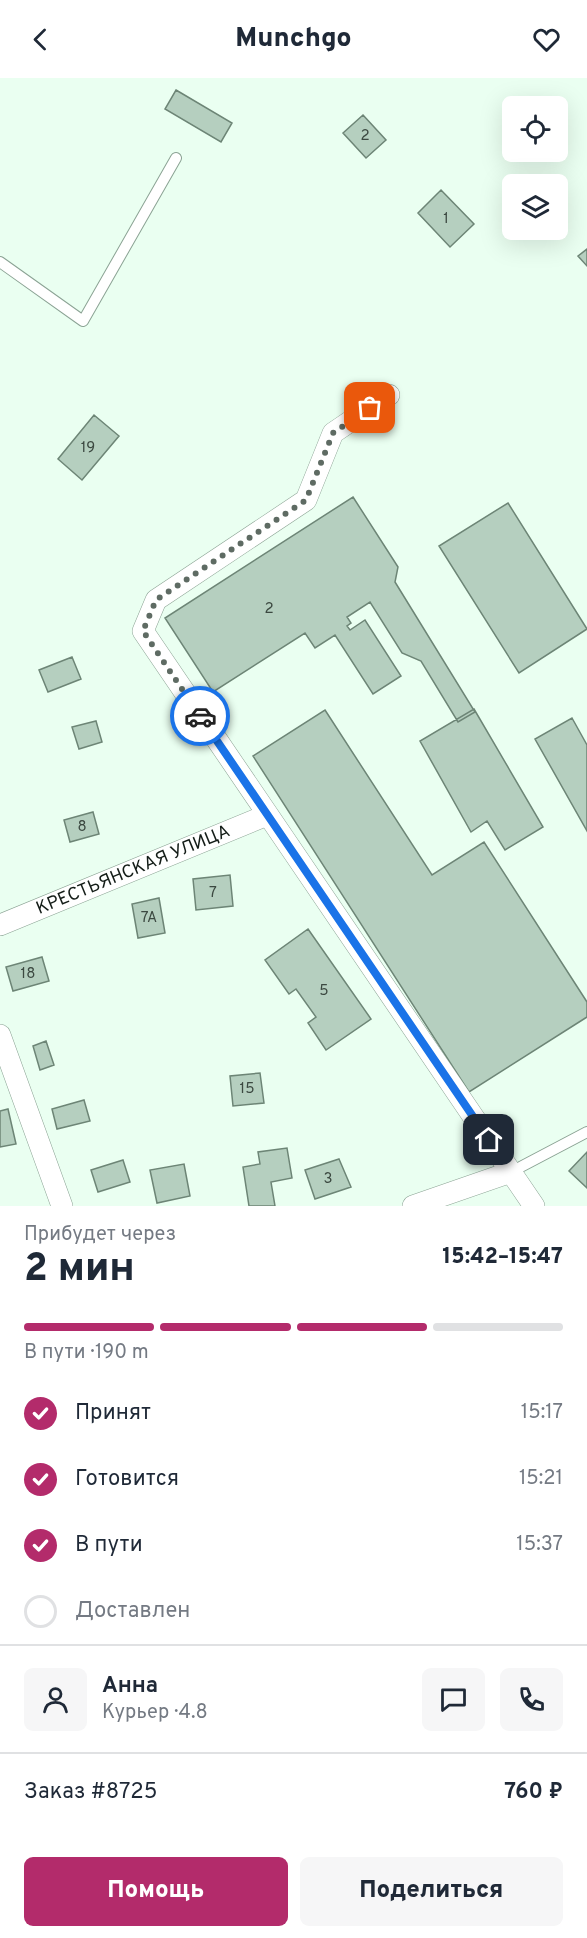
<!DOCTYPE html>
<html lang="ru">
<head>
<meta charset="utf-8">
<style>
  :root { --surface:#fff; --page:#f6f6f7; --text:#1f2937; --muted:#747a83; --line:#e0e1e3; --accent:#b32b6b }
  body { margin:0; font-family:Overpass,sans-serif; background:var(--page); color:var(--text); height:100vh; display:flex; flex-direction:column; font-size:22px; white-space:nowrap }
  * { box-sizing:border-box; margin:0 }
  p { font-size:20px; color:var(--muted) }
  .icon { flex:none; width:33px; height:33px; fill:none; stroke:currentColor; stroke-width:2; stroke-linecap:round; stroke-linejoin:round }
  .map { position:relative; height:1128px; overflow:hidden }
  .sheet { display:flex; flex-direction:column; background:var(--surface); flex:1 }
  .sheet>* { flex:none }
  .fabs { position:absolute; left:502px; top:18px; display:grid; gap:12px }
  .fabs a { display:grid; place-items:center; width:66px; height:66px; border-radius:9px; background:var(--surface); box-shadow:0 6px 24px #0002; font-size:30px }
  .pin { position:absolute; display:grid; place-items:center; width:51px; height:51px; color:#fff; margin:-26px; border-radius:12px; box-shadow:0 3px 9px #0006 }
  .courier { position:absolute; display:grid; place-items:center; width:60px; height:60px; margin:-30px; border:4px solid #1a73e8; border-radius:50%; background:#fff; color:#222; box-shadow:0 2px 8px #0007 }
  .head em { font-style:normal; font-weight:800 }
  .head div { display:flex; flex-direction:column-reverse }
  .head { display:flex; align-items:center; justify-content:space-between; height:102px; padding:0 24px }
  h1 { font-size:39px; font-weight:800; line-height:45px }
  .bar { display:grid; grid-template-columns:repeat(4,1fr); gap:9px 6px; align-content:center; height:72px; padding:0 24px }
  .bar i { height:8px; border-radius:4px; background:var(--line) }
  .bar .active { background:var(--accent) }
  .bar p { grid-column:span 4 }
  .line { display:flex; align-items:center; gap:15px; padding:0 24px; border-top:2px solid var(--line) }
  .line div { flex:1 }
  .round { display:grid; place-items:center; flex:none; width:63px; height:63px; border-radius:9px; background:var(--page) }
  ol { padding:0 24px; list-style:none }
  li { display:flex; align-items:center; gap:18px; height:66px }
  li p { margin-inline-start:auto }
  li .icon { padding:6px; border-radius:50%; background:var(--accent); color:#fff; stroke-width:4 }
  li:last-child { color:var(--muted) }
  li i { width:33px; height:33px; border:3px solid var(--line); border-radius:50% }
  .primary-button { display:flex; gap:12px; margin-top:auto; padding:12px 24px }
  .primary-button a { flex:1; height:69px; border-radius:9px; background:var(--accent); color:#fff; font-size:24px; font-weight:800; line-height:69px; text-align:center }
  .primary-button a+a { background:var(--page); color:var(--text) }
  header { display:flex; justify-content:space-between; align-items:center; height:78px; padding:0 24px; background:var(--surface); font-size:27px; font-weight:800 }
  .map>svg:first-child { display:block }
  .building { fill:#b5cfbf; stroke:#6d8576; stroke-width:1.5 }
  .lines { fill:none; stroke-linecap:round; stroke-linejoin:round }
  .lane-casing { stroke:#8ba394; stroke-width:12 }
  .street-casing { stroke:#8ba394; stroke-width:22 }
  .lane { stroke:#fff; stroke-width:10 }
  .street { stroke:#fff; stroke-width:21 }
  .done { stroke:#5e6b63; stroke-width:6; stroke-dasharray:0 10.8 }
  .route { stroke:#1a73e8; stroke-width:8 }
  .labels { text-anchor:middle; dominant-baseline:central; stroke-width:6; stroke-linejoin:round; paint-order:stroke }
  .number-label { font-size:15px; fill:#3c4941 }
  .street-label { font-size:18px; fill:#131c17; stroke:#fff }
</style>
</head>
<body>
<header><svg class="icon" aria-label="back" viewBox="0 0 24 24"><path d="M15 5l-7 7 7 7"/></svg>Munchgo<svg class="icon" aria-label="heart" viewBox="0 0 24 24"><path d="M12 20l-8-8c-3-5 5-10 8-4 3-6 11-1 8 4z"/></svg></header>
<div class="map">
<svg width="587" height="1128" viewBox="0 0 587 1128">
  <rect width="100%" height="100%" fill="#eafff1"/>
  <path class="building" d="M 176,12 L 232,45 L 221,64 L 165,31 Z
    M 363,37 L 386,62 L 366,80 L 343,55 Z
    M 441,112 L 474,146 L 450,169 L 418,135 Z
    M 587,171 L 587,188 L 578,178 Z
    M 94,337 L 119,358 L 82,402 L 58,381 Z
    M 353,419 L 398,489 L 395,504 L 475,634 L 458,644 L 421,583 L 402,575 L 370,524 L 347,539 L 351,545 L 347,548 L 350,552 L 365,542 L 401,598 L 373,616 L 335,557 L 315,570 L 305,555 L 213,614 L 165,540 Z
    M 508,425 L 587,551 L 519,595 L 439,468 Z
    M 72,579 L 81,601 L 48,614 L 39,592 Z
    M 474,631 L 543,749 L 505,772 L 487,743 L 471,754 L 420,663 Z
    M 325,632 L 432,797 L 484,764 L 587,924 L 587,939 L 469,1014 L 253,678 Z
    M 572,640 L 587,667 L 587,753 L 535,661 Z
    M 96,643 L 102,664 L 79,671 L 72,649 Z
    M 93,734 L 99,756 L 70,764 L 64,742 Z
    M 230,797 L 233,828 L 196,832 L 193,801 Z
    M 159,820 L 165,855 L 138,860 L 132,826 Z
    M 308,851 L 371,941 L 326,972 L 308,945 L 316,939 L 296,911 L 289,916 L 265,882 Z
    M 42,879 L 49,903 L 13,913 L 6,889 Z
    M 46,963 L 54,987 L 40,992 L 33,968 Z
    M 260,995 L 264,1025 L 233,1028 L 230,998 Z
    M 84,1022 L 90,1043 L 57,1051 L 52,1031 Z
    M 8,1031 L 16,1066 L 0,1069 L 0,1033 Z
    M 287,1070 L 292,1100 L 271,1104 L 275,1128 L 249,1128 L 243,1089 L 260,1086 L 258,1074 Z
    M 587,1074 L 587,1110 L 569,1093 Z
    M 339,1081 L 351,1109 L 315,1121 L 305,1092 Z
    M 123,1082 L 130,1104 L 98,1114 L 91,1092 Z
    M 184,1086 L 190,1118 L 157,1125 L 150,1092 Z"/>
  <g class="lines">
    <defs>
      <path id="lane" d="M 0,184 L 83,243 L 176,80
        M 511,1094 L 587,1054"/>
      <g id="street">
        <path d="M 389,317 L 333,355 L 306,422 L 156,522 L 143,553 L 534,1128"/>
        <path id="s1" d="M 0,847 L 267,737"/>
        <path d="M 0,957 L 62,1128"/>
        <path d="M 413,1128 L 511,1094"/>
      </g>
    </defs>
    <use href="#lane" class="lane-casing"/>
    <use href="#street" class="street-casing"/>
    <use href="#lane" class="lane"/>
    <use href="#street" class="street"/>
  </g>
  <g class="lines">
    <path class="done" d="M 200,638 L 143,553 L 156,522 L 306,422 L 333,355 L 370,330"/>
    <path class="route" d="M 200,638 L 489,1062"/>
  </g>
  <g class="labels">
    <g class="number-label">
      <text x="365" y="58">2</text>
      <text x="446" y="141">1</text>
      <text x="88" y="370">19</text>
      <text x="269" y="531">2</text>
      <text x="82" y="749">8</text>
      <text x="213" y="815">7</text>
      <text x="149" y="840">7А</text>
      <text x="28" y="896">18</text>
      <text x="324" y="913">5</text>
      <text x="247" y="1011">15</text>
      <text x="328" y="1101">3</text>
    </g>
    <g class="street-label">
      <text stroke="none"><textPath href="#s1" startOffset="144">КРЕСТЬЯНСКАЯ УЛИЦА</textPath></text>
    </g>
  </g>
</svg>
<div class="fabs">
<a><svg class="icon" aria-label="locate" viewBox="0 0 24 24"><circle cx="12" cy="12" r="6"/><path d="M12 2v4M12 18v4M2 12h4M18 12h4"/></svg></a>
<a><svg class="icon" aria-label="layers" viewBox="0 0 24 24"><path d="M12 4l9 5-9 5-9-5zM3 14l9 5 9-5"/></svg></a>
</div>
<div class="pin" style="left:370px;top:330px;background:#ea580c"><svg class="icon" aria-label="bag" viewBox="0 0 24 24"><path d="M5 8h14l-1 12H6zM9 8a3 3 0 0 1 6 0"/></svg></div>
<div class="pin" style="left:489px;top:1062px;background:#1f2937"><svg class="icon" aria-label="home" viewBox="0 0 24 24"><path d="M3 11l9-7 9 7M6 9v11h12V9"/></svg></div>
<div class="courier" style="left:200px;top:638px"><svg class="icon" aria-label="car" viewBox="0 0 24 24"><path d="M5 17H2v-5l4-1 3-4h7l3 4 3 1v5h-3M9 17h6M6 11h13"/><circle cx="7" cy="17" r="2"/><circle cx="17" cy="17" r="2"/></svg></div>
</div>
<section class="sheet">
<div class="head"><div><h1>2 мин</h1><p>Прибудет через</p></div><em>15:42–15:47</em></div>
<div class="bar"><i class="active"></i><i class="active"></i><i class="active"></i><i></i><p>В пути · 190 m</p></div>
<ol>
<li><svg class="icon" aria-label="check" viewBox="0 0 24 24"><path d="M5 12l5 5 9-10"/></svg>Принят<p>15:17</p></li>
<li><svg class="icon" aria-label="check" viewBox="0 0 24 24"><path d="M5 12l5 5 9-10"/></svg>Готовится<p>15:21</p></li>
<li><svg class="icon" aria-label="check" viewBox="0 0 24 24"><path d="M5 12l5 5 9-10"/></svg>В пути<p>15:37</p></li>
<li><i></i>Доставлен</li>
</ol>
<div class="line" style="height:108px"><a class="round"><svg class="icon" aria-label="person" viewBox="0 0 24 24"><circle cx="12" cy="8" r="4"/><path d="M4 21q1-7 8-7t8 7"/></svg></a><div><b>Анна</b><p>Курьер · 4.8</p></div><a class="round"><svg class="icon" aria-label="chat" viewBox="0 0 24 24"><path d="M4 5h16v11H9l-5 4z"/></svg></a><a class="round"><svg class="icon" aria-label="phone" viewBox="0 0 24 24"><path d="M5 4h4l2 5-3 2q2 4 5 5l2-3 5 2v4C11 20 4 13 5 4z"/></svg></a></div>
<div class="line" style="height:78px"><div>Заказ #8725</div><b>760 ₽</b></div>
<div class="primary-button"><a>Помощь</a><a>Поделиться</a></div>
</section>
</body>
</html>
